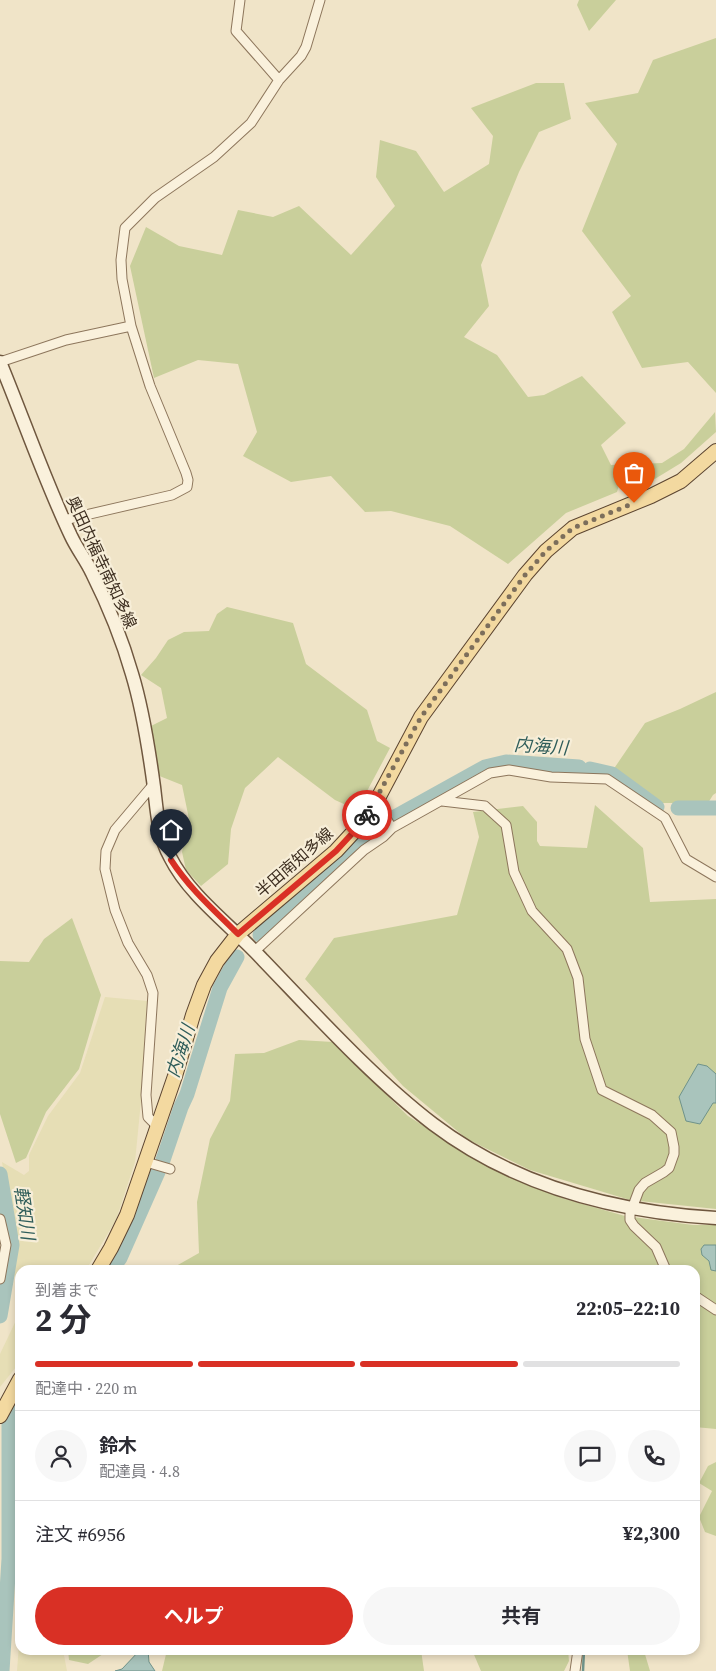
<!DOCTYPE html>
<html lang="ja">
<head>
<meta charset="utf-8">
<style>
  :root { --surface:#fff; --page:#f7f7f7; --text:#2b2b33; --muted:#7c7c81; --line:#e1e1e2; --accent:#d93025 }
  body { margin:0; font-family:"Source Serif 4","Noto Sans JP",serif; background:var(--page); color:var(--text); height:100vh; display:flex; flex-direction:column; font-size:19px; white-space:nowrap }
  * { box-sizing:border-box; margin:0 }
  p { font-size:16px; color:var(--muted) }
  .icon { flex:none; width:28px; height:28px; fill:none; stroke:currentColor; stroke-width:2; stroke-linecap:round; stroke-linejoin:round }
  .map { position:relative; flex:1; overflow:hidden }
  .details { position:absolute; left:15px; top:1265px; width:685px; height:390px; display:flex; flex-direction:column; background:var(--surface); border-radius:15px; box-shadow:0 2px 8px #0003 }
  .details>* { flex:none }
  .pin { position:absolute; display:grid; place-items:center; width:42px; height:42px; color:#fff; margin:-51px -21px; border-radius:50% 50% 50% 0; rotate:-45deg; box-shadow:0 0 5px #0007 }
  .pin .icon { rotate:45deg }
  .courier { position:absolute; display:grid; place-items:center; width:50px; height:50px; margin:-25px; border:4px solid #d93025; border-radius:50%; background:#fff; color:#222; box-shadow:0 1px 6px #0007 }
  .head em { font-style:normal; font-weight:700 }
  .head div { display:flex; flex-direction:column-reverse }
  .head { display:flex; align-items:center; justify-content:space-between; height:85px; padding:0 20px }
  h1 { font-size:32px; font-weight:700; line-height:38px }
  .bar { display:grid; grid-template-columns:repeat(4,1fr); gap:8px 5px; align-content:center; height:60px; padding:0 20px }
  .bar i { height:6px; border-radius:4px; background:var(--line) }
  .bar .selected { background:var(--accent) }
  .bar p { grid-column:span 4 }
  .line { display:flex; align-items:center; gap:12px; padding:0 20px; border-top:1px solid var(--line) }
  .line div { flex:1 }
  .round { display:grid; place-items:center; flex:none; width:52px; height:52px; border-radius:26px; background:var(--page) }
  .button { display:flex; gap:10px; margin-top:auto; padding:10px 20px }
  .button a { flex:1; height:58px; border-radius:30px; background:var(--accent); color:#fff; font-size:20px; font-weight:700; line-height:58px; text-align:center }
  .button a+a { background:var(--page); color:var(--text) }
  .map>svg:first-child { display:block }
  .farmland { fill:#e6deb5 }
  .green { fill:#c9cf9b }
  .water { fill:#a9c4bc; stroke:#6f938a }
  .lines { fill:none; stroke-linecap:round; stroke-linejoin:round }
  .stream { stroke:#6f938a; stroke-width:2.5 }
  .river { stroke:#a9c4bc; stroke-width:15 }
  .street-casing { stroke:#8d765c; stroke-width:11 }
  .secondary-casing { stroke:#6f573f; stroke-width:15 }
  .primary-casing { stroke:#5b4430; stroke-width:16 }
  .street { stroke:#faf1dc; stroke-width:9 }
  .secondary { stroke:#faf1dc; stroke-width:12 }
  .primary { stroke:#f3d9a0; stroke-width:14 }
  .done { stroke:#7c6e5b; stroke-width:5; stroke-dasharray:0 9 }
  .route { stroke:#d93025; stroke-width:6 }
  .labels { text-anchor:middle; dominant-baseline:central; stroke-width:4.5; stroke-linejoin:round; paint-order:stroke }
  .street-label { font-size:16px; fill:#3d2e20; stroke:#f7eed8 }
  .water-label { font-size:18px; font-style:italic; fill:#2f5d5a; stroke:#f7eed8 }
</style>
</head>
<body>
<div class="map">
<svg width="716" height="1671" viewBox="0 0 716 1671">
  <rect width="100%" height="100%" fill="#f0e4c8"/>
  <path class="farmland" d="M 105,997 L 147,1001 L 141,1101 L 135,1162 L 116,1220 L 86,1270 L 20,1270 L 20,1278 L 9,1275 L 16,1244 L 2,1162 L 24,1175 L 29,1171 L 29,1155 L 48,1116 L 80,1073 Z
    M 20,1312 L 20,1362 L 0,1387 L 0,1354 Z
    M 19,1644 L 20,1650 L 63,1650 L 67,1671 L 17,1671 Z"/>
  <path class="green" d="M 579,0 L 616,0 L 589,31 L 577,5 Z
    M 716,38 L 716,393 L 688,362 L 642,368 L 612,312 L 631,296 L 582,231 L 617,144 L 585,103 L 638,93 L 653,60 Z
    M 536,83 L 564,83 L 571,119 L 539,132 L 519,172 L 481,265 L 489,306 L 464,337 L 497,355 L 528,397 L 544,395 L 582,376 L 626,423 L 601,445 L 611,465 L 662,463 L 684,449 L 715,412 L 716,432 L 681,463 L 645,485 L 639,479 L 620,482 L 617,492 L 566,513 L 508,564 L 450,526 L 391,511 L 365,512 L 331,476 L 291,482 L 243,456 L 257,432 L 238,364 L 198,360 L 154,378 L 130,266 L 146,227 L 179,246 L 222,255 L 238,210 L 273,217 L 299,206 L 351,255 L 395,206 L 376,177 L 380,140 L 416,151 L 444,192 L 489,164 L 493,136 L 471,108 Z
    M 227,607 L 293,623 L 306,664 L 367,710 L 377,741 L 390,748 L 357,810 L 335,800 L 278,757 L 245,788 L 231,829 L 228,864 L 201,886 L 186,870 L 182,852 L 189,819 L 182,785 L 157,775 L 151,726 L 167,718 L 161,688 L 141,675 L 156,658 L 168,640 L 184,632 L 209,631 L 217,614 Z
    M 716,692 L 716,793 L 713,795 L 708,803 L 658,803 L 613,770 L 645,723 L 680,709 Z
    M 595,805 L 643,848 L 650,902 L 716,899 L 716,1209 L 630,1200 L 530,1170 L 467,1139 L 403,1086 L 305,979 L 334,938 L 457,915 L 479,837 L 473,812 L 523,806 L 537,822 L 537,841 L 540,846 L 587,848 Z
    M 72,918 L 101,995 L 79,1069 L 46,1112 L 26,1158 L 16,1163 L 0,1114 L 0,961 L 29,962 L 44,939 Z
    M 299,1040 L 333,1042 L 408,1116 L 460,1149 L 524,1183 L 565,1199 L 625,1216 L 693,1225 L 716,1225 L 716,1429 L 695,1427 L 695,1270 L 169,1270 L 199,1253 L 197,1202 L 210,1139 L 230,1101 L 235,1054 L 264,1053 Z
    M 716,1462 L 716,1536 L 705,1532 L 699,1517 L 712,1491 L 699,1483 L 708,1466 Z
    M 68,1650 L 109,1650 L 88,1664 L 69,1660 Z
    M 167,1650 L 421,1650 L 424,1671 L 162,1671 Z
    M 472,1650 L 568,1650 L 569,1661 L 564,1671 L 481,1671 Z
    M 627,1650 L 647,1650 L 644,1651 L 650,1671 L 630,1671 Z"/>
  <path class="water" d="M 698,1064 L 707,1066 L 716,1074 L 716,1103 L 713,1103 L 700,1124 L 686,1121 L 679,1097 Z
    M 704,1245 L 716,1245 L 716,1271 L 711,1270 L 709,1261 L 702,1255 L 701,1249 Z
    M 140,1650 L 148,1650 L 149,1662 L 155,1671 L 115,1671 L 122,1669 Z"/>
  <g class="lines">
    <path class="stream" d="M 583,1671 L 584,1650"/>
    <path class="river" d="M 590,769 L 612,774 L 657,807
      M 678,808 L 716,808
      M 393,818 L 485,767 L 506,762 L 579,767
      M 260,935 L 325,873 L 370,835
      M 163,1160 L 181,1107 L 187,1094 L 220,988 L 237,957
      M 0,1174 L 12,1245 L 0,1316
      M 111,1270 L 120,1258 L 158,1172
      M 2,1671 L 9,1559 L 9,1425 L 20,1402"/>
    <defs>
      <path id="street" d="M 240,0 L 236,31 L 279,80
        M 0,362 L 66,340 L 131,326
        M 64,520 L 172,495 L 187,487 L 188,480 L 186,473 L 150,386 L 131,326 L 122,279 L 121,260 L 125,228 L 155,198 L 214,157 L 251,123 L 279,80 L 301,56 L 306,47 L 320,0
        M 153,785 L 115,830 L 106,851 L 105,869 L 115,910 L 128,943 L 147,975 L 153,993 L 146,1095 L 148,1117 L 158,1127
        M 442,801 L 485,806 L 506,825 L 514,872 L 532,911 L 567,949 L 578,978 L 585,1039 L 602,1090 L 652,1115 L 671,1132 L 674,1147 L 674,1154 L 669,1168 L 664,1172 L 645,1183 L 639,1190 L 630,1214 L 630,1220 L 634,1226 L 656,1247 L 666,1270
        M 376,802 L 392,828
        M 255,951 L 364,850 L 383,837 L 392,828 L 490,773 L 509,770 L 551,777 L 607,779 L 665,818 L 686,859 L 716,877
        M 146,1162 L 170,1169
        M 0,1219 L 6,1245 L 0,1279
        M 695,1296 L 716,1310
        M 575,1671 L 578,1650"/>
      <path id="secondary" d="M 0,362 C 24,420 44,479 71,536 C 77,549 86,560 92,573 C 108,605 122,639 132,674 C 143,710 149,750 154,787 C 157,812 158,835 170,857 C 190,897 233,927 263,960 C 316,1015 373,1078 433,1124 C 515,1186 615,1212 716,1218"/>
      <path id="primary" d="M 98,1270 L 111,1248 L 127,1215 L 175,1076 L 193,1015 L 204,985 L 217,961 L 238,934 L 336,851 L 360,825 L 376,802 L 421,717 L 525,575 L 546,551 L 573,528 L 651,496 L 681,481 L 716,451
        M 0,1416 L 20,1379"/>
    </defs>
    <use href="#street" class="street-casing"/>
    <use href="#secondary" class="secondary-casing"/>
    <use href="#primary" class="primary-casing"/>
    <use href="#street" class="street"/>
    <use href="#secondary" class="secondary"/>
    <use href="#primary" class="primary"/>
  </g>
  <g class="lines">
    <path class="done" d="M 367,815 L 421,717 L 525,575 L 546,551 L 573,528 L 634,503"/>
    <path class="route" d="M 171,860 C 190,889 213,909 238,934 L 336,851 L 360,825 L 367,815"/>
  </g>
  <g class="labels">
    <g class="street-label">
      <text transform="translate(102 562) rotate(65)">奥田内福寺南知多線</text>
      <text transform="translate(294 862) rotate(-41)">半田南知多線</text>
    </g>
    <g class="water-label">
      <text transform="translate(541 746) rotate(4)">内海川</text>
      <text transform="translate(180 1051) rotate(-72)">内海川</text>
      <text transform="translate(25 1213) rotate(82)">軽知川</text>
    </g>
  </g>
</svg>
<div class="pin" style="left:634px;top:503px;background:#ea580c"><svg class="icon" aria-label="bag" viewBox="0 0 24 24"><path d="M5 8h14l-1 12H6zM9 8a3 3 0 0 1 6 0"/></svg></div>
<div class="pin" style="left:171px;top:860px;background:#1f2937"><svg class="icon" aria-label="home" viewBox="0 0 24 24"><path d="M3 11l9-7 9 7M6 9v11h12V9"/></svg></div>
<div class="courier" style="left:367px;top:815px"><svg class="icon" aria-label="bike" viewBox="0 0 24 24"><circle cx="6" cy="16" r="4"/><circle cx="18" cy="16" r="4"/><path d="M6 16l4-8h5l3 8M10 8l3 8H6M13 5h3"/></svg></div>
<section class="details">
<div class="head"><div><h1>2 分</h1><p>到着まで</p></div><em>22:05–22:10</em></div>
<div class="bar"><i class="selected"></i><i class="selected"></i><i class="selected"></i><i></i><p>配達中 · 220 m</p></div>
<div class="line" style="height:90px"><a class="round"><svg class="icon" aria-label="person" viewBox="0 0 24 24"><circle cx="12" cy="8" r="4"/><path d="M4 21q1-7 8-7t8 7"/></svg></a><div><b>鈴木</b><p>配達員 · 4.8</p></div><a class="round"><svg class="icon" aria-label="chat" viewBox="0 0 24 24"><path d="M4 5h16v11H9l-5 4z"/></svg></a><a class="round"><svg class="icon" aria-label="phone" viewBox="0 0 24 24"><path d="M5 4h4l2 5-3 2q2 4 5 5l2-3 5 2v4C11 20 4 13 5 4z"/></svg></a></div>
<div class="line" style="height:65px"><div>注文 #6956</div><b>¥2,300</b></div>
<div class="button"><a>ヘルプ</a><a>共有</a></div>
</section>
</div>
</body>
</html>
